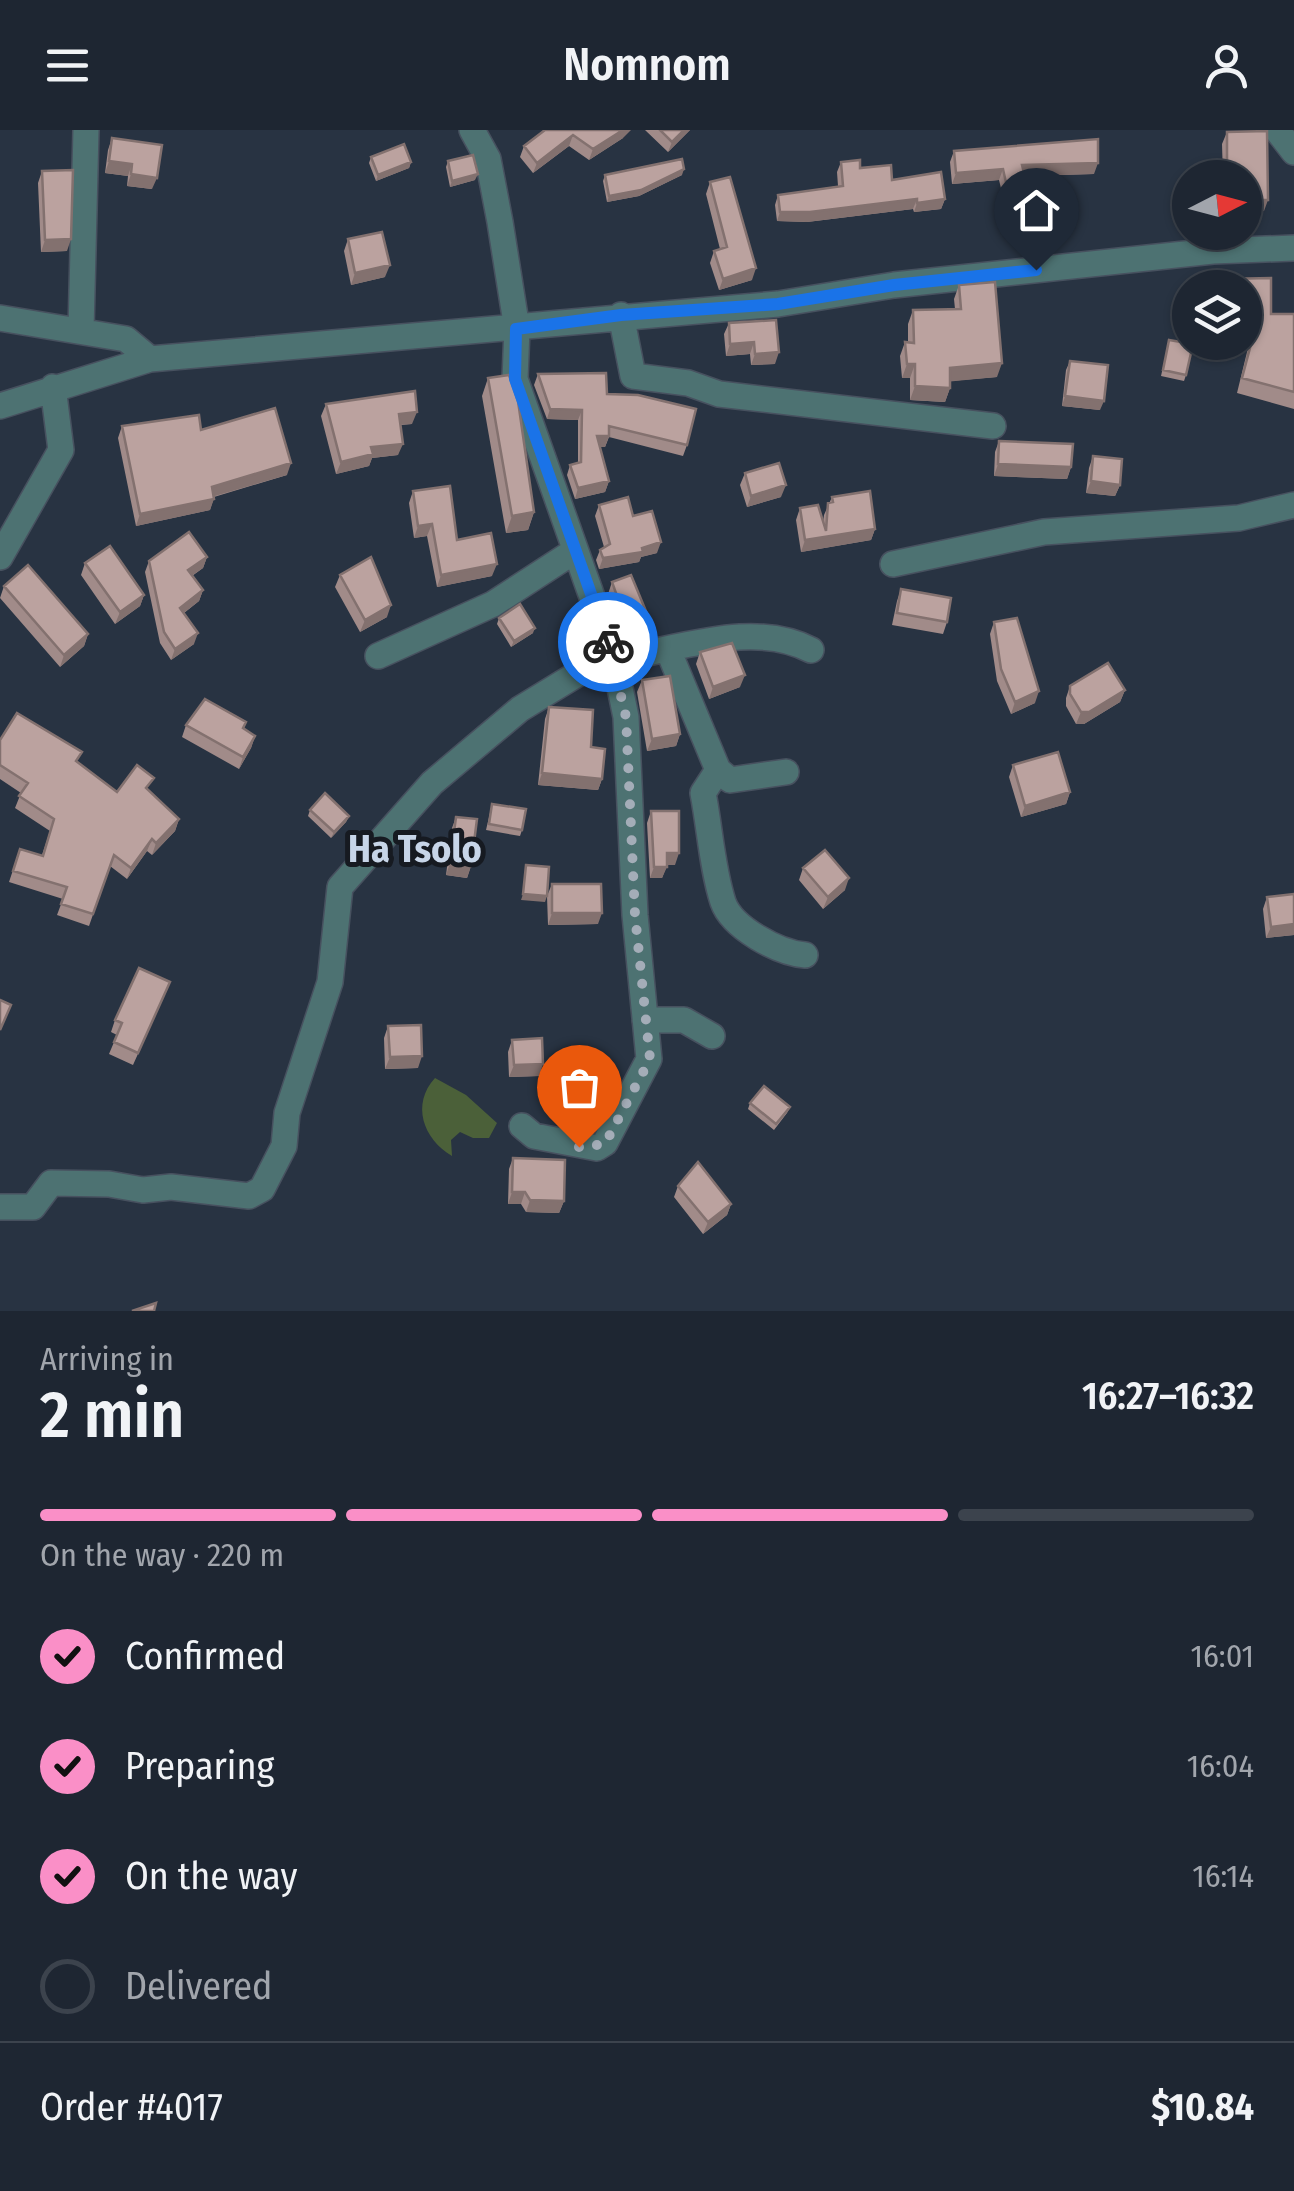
<!DOCTYPE html>
<html lang="en">
<head>
<meta charset="utf-8">
<style>
  :root { --surface:#1e2632; --page:#2b323e; --text:#f1f3f6; --muted:#a1a5ac; --line:#3c434d; --accent:#fa8fc7 }
  body { margin:0; font-family:"Fira Sans Condensed",sans-serif; background:var(--page); color:var(--text); height:100vh; display:flex; flex-direction:column; font-size:38px; white-space:nowrap }
  * { box-sizing:border-box; margin:0 }
  p { font-size:32px; color:var(--muted) }
  .icon { flex:none; width:55px; height:55px; fill:none; stroke:currentColor; stroke-width:2; stroke-linecap:round; stroke-linejoin:round }
  .map { position:relative; height:1181px; overflow:hidden }
  .drawer { display:flex; flex-direction:column; background:var(--surface); flex:1 }
  .drawer>* { flex:none }
  .needle { width:65px; rotate:84deg }
  .controls { position:absolute; left:1172px; top:30px; display:grid; gap:20px }
  .controls a { display:grid; place-items:center; width:90px; height:90px; border-radius:50%; background:var(--surface); box-shadow:0 2px 8px #0004,0 0 0 2px var(--line); font-size:50px }
  .pin { position:absolute; display:grid; place-items:center; width:85px; height:85px; color:#fff; margin:-102px -42px; border-radius:50% 50% 50% 0; rotate:-45deg; box-shadow:0 0 10px #0007 }
  .pin .icon { rotate:45deg }
  .courier { position:absolute; display:grid; place-items:center; width:100px; height:100px; margin:-50px; border:8px solid #1a73e8; border-radius:50%; background:#fff; color:#222; box-shadow:0 2px 12px #0007 }
  .overview em { font-style:normal; font-weight:600 }
  .overview div { display:flex; flex-direction:column-reverse }
  .overview { display:flex; align-items:center; justify-content:space-between; height:170px; padding:0 40px }
  h1 { font-size:65px; font-weight:600; line-height:75px }
  .bar { display:grid; grid-template-columns:repeat(4,1fr); gap:15px 10px; align-content:center; height:120px; padding:0 40px }
  .bar i { height:12px; border-radius:8px; background:var(--line) }
  .bar .active { background:var(--accent) }
  .bar p { grid-column:span 4 }
  .line { display:flex; align-items:center; gap:25px; padding:0 40px; border-top:2px solid var(--line) }
  .line div { flex:1 }
  ol { padding:0 40px; list-style:none }
  li { display:flex; align-items:center; gap:30px; height:110px }
  li p { margin-inline-start:auto }
  li .icon { padding:10px; border-radius:50%; background:var(--accent); color:#111; stroke-width:4 }
  li:last-child { color:var(--muted) }
  li i { width:55px; height:55px; border:5px solid var(--line); border-radius:50% }
  header { display:flex; justify-content:space-between; align-items:center; height:130px; padding:0 40px; background:var(--surface); font-size:45px; font-weight:600 }
  .map>svg:first-child { display:block }
  .green { fill:#4b6039 }
  .lines { fill:none; stroke-linecap:round; stroke-linejoin:round }
  .minor-casing { stroke:#47515f; stroke-width:28 }
  .minor { stroke:#4d7272; stroke-width:25 }
  .wall { fill:#a18b89 }
  .shaded-wall { fill:#83716f }
  .building { fill:#bba29f; stroke:#83716f; stroke-width:2.5 }
  .done { stroke:#a4adb8; stroke-width:10; stroke-dasharray:0 18 }
  .route { stroke:#1a73e8; stroke-width:12 }
  .labels { text-anchor:middle; dominant-baseline:central; stroke-width:10; stroke-linejoin:round; paint-order:stroke }
  .district-label { font-size:38px; font-weight:bold; fill:#c7d5e8; stroke:#161a21 }
</style>
</head>
<body>
<header><svg class="icon" aria-label="menu" viewBox="0 0 24 24"><path d="M4 6h16M4 12h16M4 18h16"/></svg>Nomnom<svg class="icon" aria-label="person" viewBox="0 0 24 24"><circle cx="12" cy="8" r="4"/><path d="M4 21q1-7 8-7t8 7"/></svg></header>
<div class="map">
<svg width="1294" height="1181" viewBox="0 0 1294 1181">
  <rect width="100%" height="100%" fill="#283342"/>
  <path class="green" d="M 435,948 L 466,965 L 497,993 L 489,1008 L 473,1008 L 460,1002 L 451,1010 L 452,1026 C 423,1009 411,974 435,948 Z"/>
  <g class="lines">
    <defs>
      <path id="minor" d="M 472,0 L 488,29 L 500,92 L 517,199 L 515,249 L 614,529 C 675,521 752,489 811,520
        M 1277,0 L 1294,22
        M 621,185 L 633,246 L 688,253 L 719,264 L 993,296
        M 0,188 L 126,209 L 150,229
        M 81,200 L 86,0
        M 0,276 L 150,229 L 778,174 L 894,155 L 1213,121 L 1294,118
        M 0,427 L 61,320 L 53,257
        M 893,434 L 1044,402 L 1239,388 L 1294,375
        M 669,522 L 718,640 L 703,663 C 710,699 712,738 723,772 C 732,798 779,823 805,825
        M 378,526 L 493,474 L 573,422
        M 718,640 L 730,650 L 786,642
        M 645,890 L 684,890 L 712,906
        M 522,996 L 534,1006 L 597,1018 L 605,1013 L 649,929 L 635,785 L 626,587 L 614,529
        M 0,1077 L 33,1077 L 51,1053 L 109,1054 L 143,1060 L 171,1057 L 249,1066 L 262,1059 L 284,1016 L 287,983 L 330,852 L 340,757 L 432,653 L 520,579 L 597,532"/>
    </defs>
    <use href="#minor" class="minor-casing"/>
    <use href="#minor" class="minor"/>
  </g>
  <path class="wall" d="M 545,0 L 623,8 L 589,30 L 569,16 L 533,43 L 520,27 L 524,16 Z
    M 645,0 L 690,0 L 668,22 Z
    M 1227,2 L 1264,81 L 1245,82 L 1245,48 L 1223,48 L 1222,14 Z
    M 112,8 L 152,59 L 127,56 L 128,46 L 105,43 L 108,20 Z
    M 954,21 L 1094,44 L 1025,46 L 1028,87 L 1009,91 L 999,50 L 952,54 L 950,32 Z
    M 371,27 L 411,32 L 409,38 L 376,51 L 369,33 Z
    M 448,31 L 475,50 L 450,57 L 446,37 Z
    M 841,32 L 945,69 L 941,79 L 914,82 L 913,79 L 807,92 L 777,91 L 775,75 L 778,65 L 838,56 L 837,42 Z
    M 42,41 L 67,121 L 41,122 L 38,53 Z
    M 605,45 L 682,45 L 639,66 L 607,72 L 603,51 Z
    M 710,52 L 752,150 L 719,160 L 710,133 L 714,121 L 720,119 L 706,64 Z
    M 348,109 L 385,147 L 351,155 L 344,121 Z
    M 1271,148 L 1271,184 L 1294,184 L 1294,279 L 1237,263 L 1248,218 L 1216,217 L 1216,212 L 1245,212 L 1245,158 L 1220,158 L 1223,149 Z
    M 959,155 L 997,247 L 950,251 L 950,258 L 945,272 L 910,270 L 910,248 L 902,248 L 900,226 L 905,212 L 908,213 L 908,194 L 913,180 L 955,179 L 954,169 Z
    M 776,190 L 775,234 L 751,235 L 750,224 L 726,226 L 724,204 L 729,193 Z
    M 1169,210 L 1186,245 L 1184,251 L 1161,246 Z
    M 1070,231 L 1100,280 L 1062,276 L 1066,240 Z
    M 538,244 L 607,264 L 687,315 L 683,326 L 609,307 L 605,317 L 599,317 L 609,351 L 605,362 L 575,369 L 567,345 L 570,335 L 578,333 L 578,290 L 547,289 L 534,255 Z
    M 488,248 L 534,382 L 528,400 L 506,403 L 482,266 Z
    M 326,274 L 412,294 L 401,295 L 398,325 L 372,328 L 369,336 L 336,344 L 321,286 Z
    M 122,296 L 201,300 L 287,345 L 214,367 L 210,380 L 136,396 L 118,308 Z
    M 999,311 L 1071,337 L 1067,349 L 994,346 L 995,322 Z
    M 1093,326 L 1120,355 L 1115,366 L 1086,363 L 1089,338 Z
    M 745,343 L 781,367 L 747,377 L 740,355 Z
    M 413,361 L 457,410 L 492,446 L 437,457 L 427,406 L 414,408 L 409,373 Z
    M 832,367 L 875,399 L 871,410 L 801,422 L 796,390 L 800,378 L 823,392 L 824,385 Z
    M 599,375 L 633,386 L 657,423 L 641,427 L 639,432 L 599,439 L 596,430 L 600,420 L 604,417 L 595,386 Z
    M 207,427 L 203,438 L 192,446 L 203,460 L 199,471 L 184,483 L 194,514 L 171,530 L 160,513 L 145,442 L 149,431 Z
    M 85,433 L 144,465 L 140,476 L 115,494 L 81,445 Z
    M 340,445 L 387,487 L 360,502 L 335,457 Z
    M 612,452 L 643,498 L 623,506 L 608,464 Z
    M 4,456 L 88,504 L 84,516 L 60,537 L 0,468 Z
    M 901,459 L 947,492 L 943,504 L 892,495 L 897,471 Z
    M 499,488 L 533,503 L 511,517 L 497,494 Z
    M 994,492 L 1035,573 L 1011,584 L 997,551 L 990,504 Z
    M 700,522 L 740,557 L 709,569 L 696,534 Z
    M 642,550 L 680,604 L 676,616 L 647,621 L 637,562 Z
    M 1070,556 L 1125,560 L 1120,572 L 1084,594 L 1076,594 L 1066,576 L 1066,568 Z
    M 549,577 L 591,617 L 602,649 L 598,660 L 538,655 L 545,589 Z
    M 246,592 L 244,599 L 255,606 L 251,618 L 239,639 L 182,607 L 186,595 Z
    M 0,610 L 78,633 L 117,662 L 149,661 L 179,689 L 175,701 L 152,725 L 147,721 L 127,749 L 110,736 L 89,796 L 57,785 L 63,769 L 9,752 L 20,719 L 42,725 L 50,701 L 15,678 L 21,663 L 0,649 Z
    M 1013,635 L 1070,662 L 1066,674 L 1021,687 L 1009,647 Z
    M 492,674 L 522,700 L 520,706 L 486,700 Z
    M 310,680 L 349,686 L 346,692 L 331,708 L 308,686 Z
    M 651,681 L 675,735 L 667,735 L 662,748 L 650,748 L 647,693 Z
    M 456,687 L 471,736 L 467,748 L 446,745 L 452,698 Z
    M 803,738 L 845,760 L 823,779 L 799,750 Z
    M 552,754 L 598,794 L 548,795 L 547,766 Z
    M 1294,764 L 1294,805 L 1266,808 L 1263,779 L 1267,767 Z
    M 170,852 L 133,935 L 109,924 L 117,905 L 111,902 L 115,890 Z
    M 388,896 L 418,938 L 385,939 L 384,908 Z
    M 512,910 L 539,946 L 509,947 L 508,922 Z
    M 750,973 L 790,977 L 787,983 L 774,1000 L 748,979 Z
    M 513,1028 L 564,1071 L 559,1083 L 526,1082 L 521,1074 L 508,1074 L 509,1039 Z
    M 678,1056 L 731,1074 L 727,1085 L 703,1104 L 674,1067 Z"/>
  <path class="shaded-wall" d="M 623,0 L 631,0 L 623,8 L 589,30 L 593,19 Z
    M 684,0 L 690,0 L 668,22 L 672,12 Z
    M 573,5 L 569,16 L 533,43 L 537,33 Z
    M 109,31 L 132,34 L 128,46 L 105,43 Z
    M 411,32 L 409,38 L 376,51 L 378,45 Z
    M 1098,33 L 1094,44 L 1018,46 L 1022,35 Z
    M 684,39 L 682,45 L 639,66 L 607,72 L 609,66 Z
    M 1003,39 L 999,50 L 952,54 L 956,43 Z
    M 131,44 L 157,48 L 152,59 L 127,56 Z
    M 478,44 L 475,50 L 450,57 L 452,51 Z
    M 917,69 L 913,79 L 807,92 L 777,91 L 780,82 Z
    M 945,69 L 941,79 L 914,82 L 917,73 Z
    M 1245,70 L 1268,70 L 1264,81 L 1245,82 Z
    M 1032,76 L 1028,87 L 1009,91 L 1012,80 Z
    M 71,109 L 67,121 L 41,122 L 45,110 Z
    M 390,135 L 385,147 L 351,155 L 355,143 Z
    M 756,138 L 752,150 L 719,160 L 723,149 Z
    M 1245,203 L 1254,203 L 1248,218 L 1216,217 L 1218,212 L 1245,212 Z
    M 754,212 L 750,224 L 726,226 L 730,214 Z
    M 779,222 L 775,234 L 751,235 L 755,224 Z
    M 1002,233 L 997,247 L 945,252 L 950,238 Z
    M 907,234 L 915,234 L 910,248 L 902,248 Z
    M 915,256 L 950,258 L 945,272 L 910,270 Z
    M 1065,266 L 1104,271 L 1100,280 L 1062,276 Z
    M 550,279 L 582,280 L 578,290 L 547,289 Z
    M 417,282 L 412,294 L 395,295 L 399,284 Z
    M 597,306 L 609,306 L 605,317 L 593,317 Z
    M 403,314 L 398,325 L 372,328 L 369,336 L 336,344 L 341,332 L 371,317 Z
    M 291,333 L 287,345 L 208,368 L 212,357 Z
    M 998,334 L 1071,337 L 1067,349 L 994,346 Z
    M 609,351 L 605,362 L 575,369 L 578,358 Z
    M 1091,351 L 1120,355 L 1115,366 L 1086,363 Z
    M 786,355 L 781,367 L 747,377 L 751,366 Z
    M 214,369 L 210,380 L 136,396 L 140,384 Z
    M 534,382 L 528,400 L 506,403 L 512,386 Z
    M 432,394 L 427,406 L 414,408 L 418,396 Z
    M 875,399 L 871,410 L 801,422 L 805,410 Z
    M 661,412 L 657,423 L 641,427 L 639,432 L 599,439 L 603,428 Z
    M 207,427 L 203,438 L 184,451 L 188,440 Z
    M 497,434 L 492,446 L 437,457 L 441,445 Z
    M 203,460 L 199,471 L 176,489 L 180,478 Z
    M 144,465 L 140,476 L 115,494 L 120,482 Z
    M 391,475 L 387,487 L 360,502 L 365,490 Z
    M 648,486 L 643,498 L 623,506 L 627,494 Z
    M 535,498 L 533,503 L 511,517 L 514,511 Z
    M 198,503 L 194,514 L 171,530 L 175,519 Z
    M 88,504 L 84,516 L 60,537 L 64,525 Z
    M 745,545 L 740,557 L 709,569 L 713,557 Z
    M 1125,560 L 1120,572 L 1084,594 L 1076,594 L 1081,582 Z
    M 1039,561 L 1035,573 L 1011,584 L 1015,572 Z
    M 680,604 L 676,616 L 647,621 L 652,609 Z
    M 255,606 L 251,618 L 239,639 L 243,627 Z
    M 542,643 L 602,649 L 598,660 L 538,655 Z
    M 1070,662 L 1066,674 L 1021,687 L 1025,676 Z
    M 349,686 L 346,692 L 331,708 L 334,702 Z
    M 179,689 L 175,701 L 152,725 L 156,713 Z
    M 152,709 L 147,721 L 127,749 L 131,738 Z
    M 667,723 L 679,723 L 675,735 L 662,735 Z
    M 450,733 L 471,736 L 467,748 L 446,745 Z
    M 654,737 L 667,737 L 662,748 L 650,748 Z
    M 849,748 L 845,760 L 823,779 L 828,767 Z
    M 523,764 L 547,766 L 545,772 L 521,770 Z
    M 552,783 L 602,783 L 598,794 L 548,795 Z
    M 1294,794 L 1294,805 L 1266,808 L 1271,797 Z
    M 422,926 L 418,938 L 385,939 L 390,927 Z
    M 543,934 L 539,946 L 509,947 L 514,935 Z
    M 512,1062 L 525,1062 L 521,1074 L 508,1074 Z
    M 530,1070 L 564,1071 L 559,1083 L 526,1082 Z
    M 731,1074 L 727,1085 L 703,1104 L 708,1092 Z"/>
  <path class="building" d="M 545,0 L 623,0 L 593,19 L 573,5 L 537,33 L 524,16 Z
    M 660,0 L 684,0 L 672,12 Z
    M 1267,1 L 1268,70 L 1245,70 L 1245,48 L 1227,48 L 1227,2 Z
    M 112,8 L 162,15 L 157,48 L 131,44 L 132,34 L 109,31 Z
    M 1098,9 L 1098,33 L 1022,35 L 1032,76 L 1012,80 L 1003,39 L 956,43 L 954,21 Z
    M 404,14 L 411,32 L 378,45 L 371,27 Z
    M 473,25 L 478,44 L 452,51 L 448,31 Z
    M 682,29 L 684,39 L 641,60 L 609,66 L 605,45 Z
    M 860,30 L 860,38 L 891,35 L 892,50 L 941,42 L 945,69 L 917,73 L 917,69 L 810,82 L 780,82 L 778,65 L 843,56 L 841,32 Z
    M 73,40 L 71,109 L 45,110 L 42,41 Z
    M 730,47 L 756,138 L 723,149 L 714,121 L 727,117 L 710,52 Z
    M 382,102 L 390,135 L 355,143 L 348,109 Z
    M 1271,148 L 1271,184 L 1294,184 L 1294,262 L 1242,248 L 1254,203 L 1245,203 L 1245,158 L 1222,158 L 1223,149 Z
    M 995,152 L 1002,233 L 950,238 L 950,258 L 915,256 L 915,234 L 907,234 L 905,212 L 914,213 L 913,180 L 961,179 L 959,155 Z
    M 776,190 L 779,222 L 755,224 L 754,212 L 730,214 L 729,193 Z
    M 1169,210 L 1193,214 L 1186,245 L 1163,240 Z
    M 1070,231 L 1108,235 L 1104,271 L 1065,266 Z
    M 606,243 L 607,264 L 638,265 L 696,279 L 687,315 L 609,296 L 609,306 L 597,306 L 609,351 L 578,358 L 570,335 L 581,332 L 582,280 L 550,279 L 538,244 Z
    M 509,245 L 518,271 L 534,382 L 512,386 L 488,248 Z
    M 415,261 L 417,282 L 399,284 L 403,314 L 371,317 L 373,324 L 341,332 L 326,274 Z
    M 275,278 L 291,333 L 212,357 L 214,369 L 140,384 L 122,296 L 199,285 L 201,300 Z
    M 999,311 L 1073,314 L 1071,337 L 998,334 Z
    M 1093,326 L 1122,329 L 1120,355 L 1091,351 Z
    M 779,333 L 786,355 L 751,366 L 745,343 Z
    M 450,356 L 457,410 L 491,403 L 497,434 L 441,445 L 432,394 L 418,396 L 413,361 Z
    M 870,361 L 875,399 L 805,410 L 800,378 L 818,375 L 826,401 L 828,373 L 833,372 L 832,367 Z
    M 628,367 L 633,386 L 652,381 L 661,412 L 642,418 L 643,422 L 603,428 L 600,420 L 610,414 L 599,375 Z
    M 189,402 L 207,427 L 188,440 L 203,460 L 180,478 L 198,503 L 175,519 L 164,502 L 149,431 Z
    M 110,416 L 144,465 L 120,482 L 85,433 Z
    M 371,427 L 391,475 L 365,490 L 340,445 Z
    M 28,435 L 88,504 L 64,525 L 4,456 Z
    M 631,445 L 648,486 L 627,494 L 612,452 Z
    M 901,459 L 951,468 L 947,492 L 897,483 Z
    M 520,474 L 535,498 L 514,511 L 499,488 Z
    M 1017,488 L 1039,561 L 1015,572 L 1001,539 L 994,492 Z
    M 732,513 L 745,545 L 713,557 L 700,522 Z
    M 1108,533 L 1125,560 L 1089,582 L 1081,582 L 1070,564 L 1070,556 Z
    M 670,546 L 680,604 L 652,609 L 642,550 Z
    M 205,569 L 246,592 L 243,598 L 255,606 L 243,627 L 186,595 Z
    M 549,577 L 593,580 L 591,617 L 605,619 L 602,649 L 542,643 Z
    M 17,583 L 82,622 L 76,631 L 117,662 L 137,635 L 154,648 L 146,658 L 179,689 L 156,713 L 152,709 L 131,738 L 114,725 L 93,784 L 61,774 L 67,757 L 13,741 L 20,719 L 43,726 L 54,689 L 19,666 L 28,653 L 0,635 L 0,610 Z
    M 1058,622 L 1070,662 L 1025,676 L 1013,635 Z
    M 325,663 L 349,686 L 334,702 L 310,680 Z
    M 492,674 L 526,679 L 522,700 L 489,694 Z
    M 651,681 L 679,681 L 679,723 L 667,723 L 667,737 L 654,737 Z
    M 456,687 L 477,689 L 471,736 L 450,733 Z
    M 825,720 L 849,748 L 828,767 L 803,738 Z
    M 526,735 L 549,737 L 547,766 L 523,764 Z
    M 552,754 L 601,754 L 602,783 L 552,783 Z
    M 1294,764 L 1294,794 L 1271,797 L 1267,767 Z
    M 139,838 L 170,852 L 138,923 L 114,912 L 122,893 L 115,890 Z
    M 0,870 L 11,875 L 0,900 Z
    M 421,895 L 422,926 L 390,927 L 388,896 Z
    M 542,908 L 543,934 L 514,935 L 512,910 Z
    M 764,956 L 790,977 L 776,994 L 750,973 Z
    M 513,1028 L 565,1030 L 564,1071 L 530,1070 L 525,1062 L 512,1062 Z
    M 698,1032 L 731,1074 L 708,1092 L 678,1056 Z
    M 156,1173 L 154,1181 L 132,1181 Z"/>
  <g class="lines">
    <path class="done" d="M 579,1017 L 605,1014 L 650,929 L 635,785 L 626,587 L 608,512"/>
    <path class="route" d="M 608,512 L 515,249 L 516,199 L 621,185 L 778,174 L 894,155 L 1036,140"/>
  </g>
  <g class="labels">
    <g class="district-label">
      <text x="415" y="719">Ha Tsolo</text>
    </g>
  </g>
</svg>
<div class="controls">
<a><svg class="needle" viewBox="-14 -14 28 28"><path d="M0-13l5 13h-10z" fill="#e53935"/><path d="M0 13l5-13h-10z" fill="#a1a5ac"/></svg></a>
<a><svg class="icon" aria-label="layers" viewBox="0 0 24 24"><path d="M12 4l9 5-9 5-9-5zM3 14l9 5 9-5"/></svg></a>
</div>
<div class="pin" style="left:579px;top:1017px;background:#ea580c"><svg class="icon" aria-label="bag" viewBox="0 0 24 24"><path d="M5 8h14l-1 12H6zM9 8a3 3 0 0 1 6 0"/></svg></div>
<div class="pin" style="left:1036px;top:140px;background:#1f2937"><svg class="icon" aria-label="home" viewBox="0 0 24 24"><path d="M3 11l9-7 9 7M6 9v11h12V9"/></svg></div>
<div class="courier" style="left:608px;top:512px"><svg class="icon" aria-label="bike" viewBox="0 0 24 24"><circle cx="6" cy="16" r="4"/><circle cx="18" cy="16" r="4"/><path d="M6 16l4-8h5l3 8M10 8l3 8H6M13 5h3"/></svg></div>
</div>
<section class="drawer">
<div class="overview"><div><h1>2 min</h1><p>Arriving in</p></div><em>16:27–16:32</em></div>
<div class="bar"><i class="active"></i><i class="active"></i><i class="active"></i><i></i><p>On the way · 220 m</p></div>
<ol>
<li><svg class="icon" aria-label="check" viewBox="0 0 24 24"><path d="M5 12l5 5 9-10"/></svg>Confirmed<p>16:01</p></li>
<li><svg class="icon" aria-label="check" viewBox="0 0 24 24"><path d="M5 12l5 5 9-10"/></svg>Preparing<p>16:04</p></li>
<li><svg class="icon" aria-label="check" viewBox="0 0 24 24"><path d="M5 12l5 5 9-10"/></svg>On the way<p>16:14</p></li>
<li><i></i>Delivered</li>
</ol>
<div class="line" style="height:130px"><div>Order #4017</div><b>$10.84</b></div>
</section>
</body>
</html>
